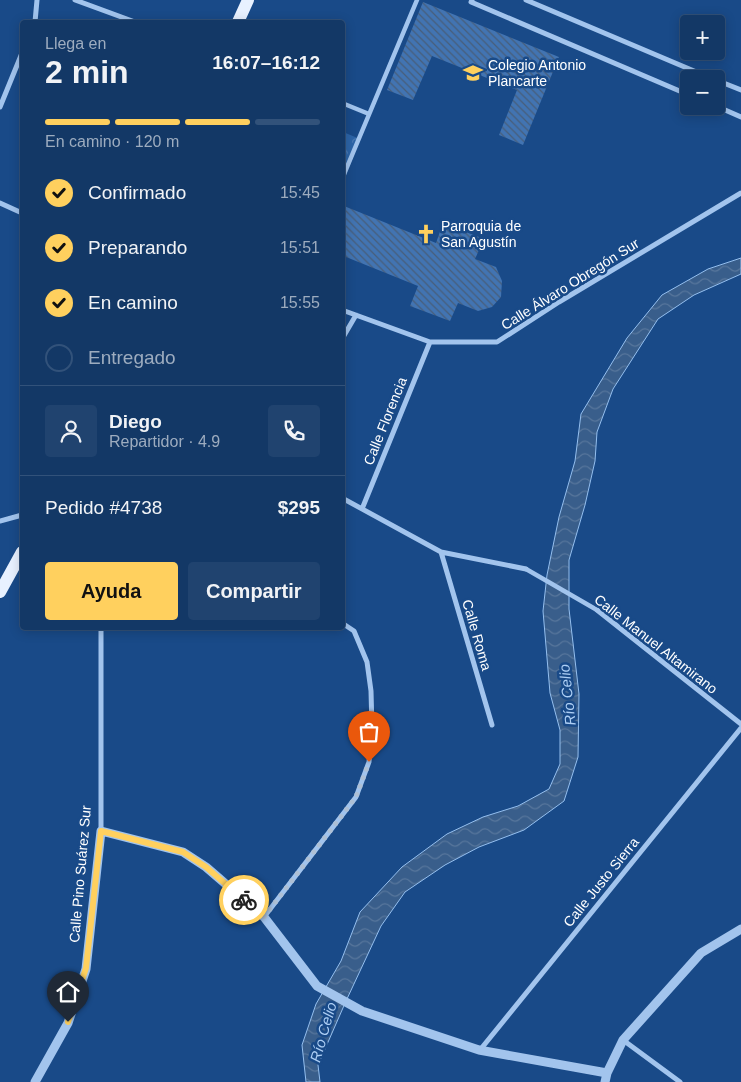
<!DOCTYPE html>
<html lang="es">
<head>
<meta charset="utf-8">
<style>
  :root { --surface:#133866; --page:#20436f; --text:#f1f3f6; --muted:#9dacbf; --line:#32527a; --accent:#ffd05e }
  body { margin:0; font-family:Helvetica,sans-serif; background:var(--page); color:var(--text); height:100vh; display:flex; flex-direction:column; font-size:19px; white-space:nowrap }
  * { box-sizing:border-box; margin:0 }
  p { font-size:16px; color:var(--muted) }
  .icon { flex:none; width:28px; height:28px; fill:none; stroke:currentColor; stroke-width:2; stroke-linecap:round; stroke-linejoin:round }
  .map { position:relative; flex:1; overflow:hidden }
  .sheet { position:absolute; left:20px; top:20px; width:325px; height:610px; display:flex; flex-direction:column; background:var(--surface); border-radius:5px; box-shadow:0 2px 12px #0003,0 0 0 1px var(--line) }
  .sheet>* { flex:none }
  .controls { position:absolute; left:680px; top:15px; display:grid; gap:10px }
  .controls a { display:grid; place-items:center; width:45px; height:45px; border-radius:5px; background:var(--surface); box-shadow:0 2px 12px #0003,0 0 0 1px var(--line); font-size:25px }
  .pin { position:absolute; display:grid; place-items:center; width:42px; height:42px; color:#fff; margin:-51px -21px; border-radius:50% 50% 50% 0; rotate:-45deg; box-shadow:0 0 5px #0007 }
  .pin .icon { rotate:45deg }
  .courier { position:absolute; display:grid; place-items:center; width:50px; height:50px; margin:-25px; border:4px solid #ffd05e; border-radius:50%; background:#fff; color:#222; box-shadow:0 1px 6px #0007 }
  .head em { font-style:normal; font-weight:700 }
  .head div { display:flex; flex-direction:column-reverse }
  .head { display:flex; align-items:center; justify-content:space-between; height:85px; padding:0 25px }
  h1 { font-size:32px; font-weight:700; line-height:38px }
  .bar { display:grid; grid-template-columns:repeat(4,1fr); gap:8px 5px; align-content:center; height:60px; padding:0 25px }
  .bar i { height:6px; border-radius:4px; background:var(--line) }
  .bar .selected { background:var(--accent) }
  .bar p { grid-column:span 4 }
  .line { display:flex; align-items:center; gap:12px; padding:0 25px; border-top:1px solid var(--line) }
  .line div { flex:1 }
  .round { display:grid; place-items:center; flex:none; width:52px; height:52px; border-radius:5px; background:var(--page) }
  ol { padding:0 25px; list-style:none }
  li { display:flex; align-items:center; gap:15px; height:55px }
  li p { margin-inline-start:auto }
  li .icon { padding:5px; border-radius:50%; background:var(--accent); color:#111; stroke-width:4 }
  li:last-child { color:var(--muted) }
  li i { width:28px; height:28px; border:2px solid var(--line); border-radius:50% }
  .button { display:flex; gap:10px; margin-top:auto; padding:10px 25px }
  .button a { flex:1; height:58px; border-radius:5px; background:var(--accent); color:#111; font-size:20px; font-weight:700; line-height:58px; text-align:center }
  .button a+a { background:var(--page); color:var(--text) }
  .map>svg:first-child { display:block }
  .park { fill:url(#park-crowns) }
  .water { fill:url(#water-waves); stroke:#94bfef }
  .building { fill:url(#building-back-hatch) }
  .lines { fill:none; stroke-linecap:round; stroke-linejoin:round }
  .pedestrian { stroke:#a2c4ed; stroke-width:4.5 }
  .minor { stroke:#a2c4ed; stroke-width:5 }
  .tertiary { stroke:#a2c4ed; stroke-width:9 }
  .primary { stroke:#e8f1ff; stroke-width:12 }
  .done { stroke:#aec0d5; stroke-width:5; stroke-dasharray:0 9 }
  .route { stroke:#ffd05e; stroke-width:6 }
  .labels { text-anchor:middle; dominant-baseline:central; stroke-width:5; stroke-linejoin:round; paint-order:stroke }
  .poi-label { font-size:14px; fill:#fff; stroke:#194a88; text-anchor:start }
  .street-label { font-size:14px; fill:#fff; stroke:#194a88 }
  .water-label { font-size:15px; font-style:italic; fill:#adcef4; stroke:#194a88 }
</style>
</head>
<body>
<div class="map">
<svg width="741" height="1082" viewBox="0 0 741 1082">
  <defs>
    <pattern id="park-crowns" width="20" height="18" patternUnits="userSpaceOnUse" patternTransform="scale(1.25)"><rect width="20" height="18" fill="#2c64a7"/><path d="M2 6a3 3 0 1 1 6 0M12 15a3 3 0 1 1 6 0" fill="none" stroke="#4c7bb4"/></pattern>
    <pattern id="water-waves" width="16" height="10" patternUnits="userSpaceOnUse" patternTransform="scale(1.25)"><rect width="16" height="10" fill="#395e8b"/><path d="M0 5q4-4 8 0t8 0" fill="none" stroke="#57769c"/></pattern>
    <pattern id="building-back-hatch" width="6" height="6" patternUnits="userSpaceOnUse" patternTransform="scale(1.25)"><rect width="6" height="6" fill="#4274b2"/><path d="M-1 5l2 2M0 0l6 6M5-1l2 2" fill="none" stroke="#485e7a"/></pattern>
  </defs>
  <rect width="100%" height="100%" fill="#194a88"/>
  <path class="park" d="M 343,132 L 360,139 L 343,184 Z"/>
  <path class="water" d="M 741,258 L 741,274 L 694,295 L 658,319 L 613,389 L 597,432 L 595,461 L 585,505 L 569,560 L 569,609 L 579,694 L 578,757 L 564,801 L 524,830 L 479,847 L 445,865 L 405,892 L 381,926 L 346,1001 L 318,1065 L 320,1082 L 306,1082 L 302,1045 L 316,1004 L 341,961 L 360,912 L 402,867 L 447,834 L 483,817 L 518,806 L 549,789 L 560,764 L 560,730 L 550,693 L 543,611 L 547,575 L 559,517 L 575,461 L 581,414 L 627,338 L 662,295 L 708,269 Z"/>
  <path class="building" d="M 423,2 L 559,57 L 523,145 L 499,135 L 517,90 L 432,56 L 413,100 L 387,90 Z
    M 344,206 L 436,243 L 443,223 L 484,239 L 475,259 L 496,267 L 502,281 L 501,297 L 492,307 L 478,311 L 458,303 L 450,321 L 410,306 L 418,286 L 346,257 L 342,266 L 342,211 Z"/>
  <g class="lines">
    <path class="pedestrian" d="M 342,103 L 369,114
      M 342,179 L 417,0
      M 526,569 L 597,610"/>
    <path class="minor" d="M 75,0 L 135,22
      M 472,0 L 471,2 L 689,95
      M 526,0 L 713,79
      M 35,22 L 37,0
      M 716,80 L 741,90
      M 716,106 L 741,117
      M 0,107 L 22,53
      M 0,203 L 22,213
      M 342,310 L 430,342 L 497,342 L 559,302 L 741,193
      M 342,339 L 356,315
      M 342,498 L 441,552 L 526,569
      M 362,509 L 430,342
      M 0,521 L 22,515
      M 441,552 L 492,725
      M 597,610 L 741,724
      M 101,831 L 101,628
      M 264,917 L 356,797 L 369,762 L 372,728 L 371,691 L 367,662 L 354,631 L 342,623
      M 623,1040 L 680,1082
      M 480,1050 L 741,728"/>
    <path class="tertiary" d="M 35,1082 L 68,1023 L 86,969 L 101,831 L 183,852 L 206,867 L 264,917 L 317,986 L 362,1011 L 479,1050 L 607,1073
      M 605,1082 L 607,1073 L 623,1040 L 701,953 L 741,929"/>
    <path class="primary" d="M 238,22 L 248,0
      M 0,592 L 22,552"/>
  </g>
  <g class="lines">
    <path class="done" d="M 244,900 L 264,917 L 356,797 L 369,762"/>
    <path class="route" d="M 68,1022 L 86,968 L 101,831 L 183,852 L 206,867 L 244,900"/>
  </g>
  <defs>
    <symbol id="school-bare" viewBox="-9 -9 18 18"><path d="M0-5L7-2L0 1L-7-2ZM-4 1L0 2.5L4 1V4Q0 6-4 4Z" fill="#ffd05e" stroke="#194a88" stroke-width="2.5" paint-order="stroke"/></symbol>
    <symbol id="church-bare" viewBox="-9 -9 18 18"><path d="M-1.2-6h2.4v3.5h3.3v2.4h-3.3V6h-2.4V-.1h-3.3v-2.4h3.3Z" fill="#ffd05e" stroke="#194a88" stroke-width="2.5" paint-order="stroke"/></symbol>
  </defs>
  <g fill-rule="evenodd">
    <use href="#school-bare" x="459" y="59" width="28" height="28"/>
    <use href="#church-bare" x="412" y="220" width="28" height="28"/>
  </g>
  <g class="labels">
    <g class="poi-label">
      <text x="488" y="65">Colegio Antonio<tspan x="488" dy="16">Plancarte</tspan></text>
      <text x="441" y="226">Parroquia de<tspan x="441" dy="16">San Agustín</tspan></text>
    </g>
    <g class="street-label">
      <text transform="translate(570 284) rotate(-32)">Calle Álvaro Obregón Sur</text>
      <text transform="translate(385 421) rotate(-68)">Calle Florencia</text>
      <text transform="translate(477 635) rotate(74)">Calle Roma</text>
      <text transform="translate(656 644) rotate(38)">Calle Manuel Altamirano</text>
      <text transform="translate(80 874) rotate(-85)">Calle Pino Suárez Sur</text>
      <text transform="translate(601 882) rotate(-51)">Calle Justo Sierra</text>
    </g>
    <g class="water-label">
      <text transform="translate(567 695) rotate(-96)">Río Celio</text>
      <text transform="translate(323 1032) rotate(-74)">Río Celio</text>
    </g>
  </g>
</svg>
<div class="controls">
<a>+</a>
<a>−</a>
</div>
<div class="pin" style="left:369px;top:762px;background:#ea580c"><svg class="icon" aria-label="bag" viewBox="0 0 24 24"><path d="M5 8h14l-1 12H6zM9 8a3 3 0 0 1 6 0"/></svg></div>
<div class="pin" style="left:68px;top:1022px;background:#1f2937"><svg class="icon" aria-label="home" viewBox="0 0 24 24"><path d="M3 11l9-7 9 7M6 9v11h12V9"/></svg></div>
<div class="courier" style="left:244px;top:900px"><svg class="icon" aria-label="bike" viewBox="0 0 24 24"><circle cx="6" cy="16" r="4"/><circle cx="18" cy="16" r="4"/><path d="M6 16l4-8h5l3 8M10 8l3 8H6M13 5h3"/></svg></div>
<section class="sheet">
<div class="head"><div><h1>2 min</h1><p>Llega en</p></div><em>16:07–16:12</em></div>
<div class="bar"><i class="selected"></i><i class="selected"></i><i class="selected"></i><i></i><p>En camino · 120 m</p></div>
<ol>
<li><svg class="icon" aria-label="check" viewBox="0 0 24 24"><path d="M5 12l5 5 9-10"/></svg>Confirmado<p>15:45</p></li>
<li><svg class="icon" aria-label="check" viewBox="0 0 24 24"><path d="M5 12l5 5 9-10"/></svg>Preparando<p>15:51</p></li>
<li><svg class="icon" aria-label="check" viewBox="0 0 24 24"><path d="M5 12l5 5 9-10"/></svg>En camino<p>15:55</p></li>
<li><i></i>Entregado</li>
</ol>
<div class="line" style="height:90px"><a class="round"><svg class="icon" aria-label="person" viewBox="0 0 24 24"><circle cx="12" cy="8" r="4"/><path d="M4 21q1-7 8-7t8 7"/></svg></a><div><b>Diego</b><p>Repartidor · 4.9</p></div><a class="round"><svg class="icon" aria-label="phone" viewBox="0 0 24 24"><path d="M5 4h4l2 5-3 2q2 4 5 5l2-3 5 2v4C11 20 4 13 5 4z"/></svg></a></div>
<div class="line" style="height:65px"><div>Pedido #4738</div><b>$295</b></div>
<div class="button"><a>Ayuda</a><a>Compartir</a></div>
</section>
</div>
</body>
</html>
